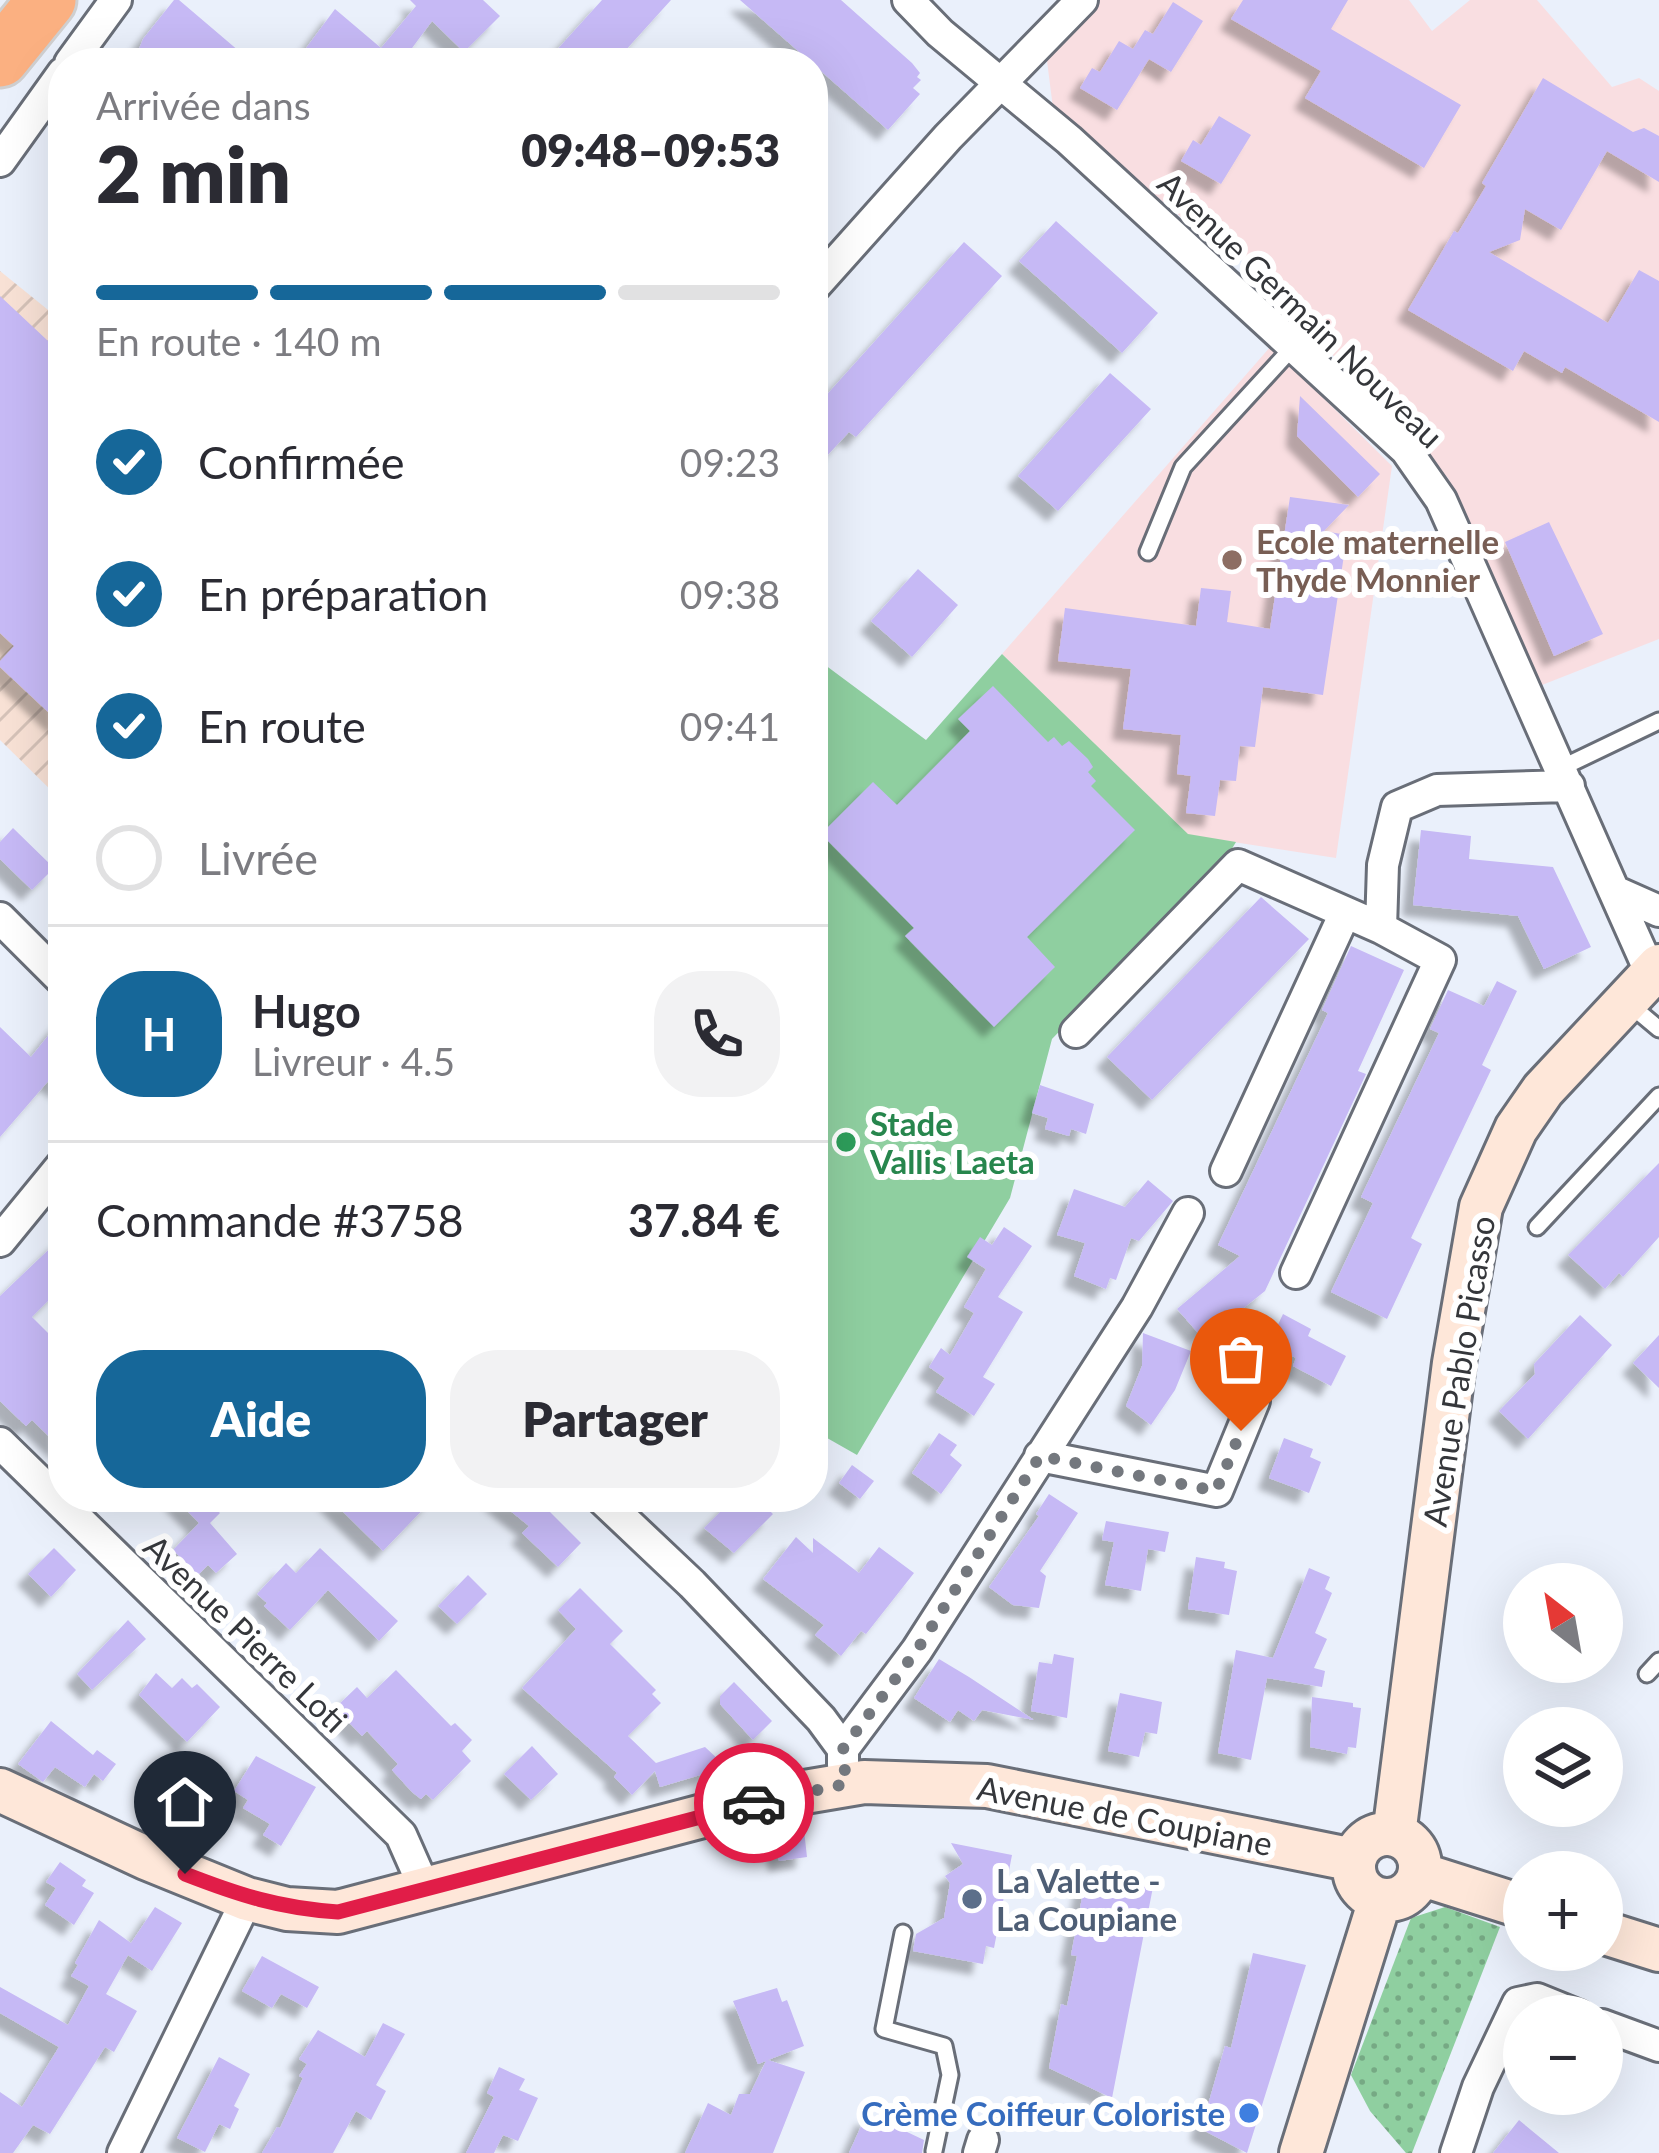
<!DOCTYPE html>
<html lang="fr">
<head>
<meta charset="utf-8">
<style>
  :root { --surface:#fff; --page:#f2f2f3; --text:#2b2b33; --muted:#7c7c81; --line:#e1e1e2; --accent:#166799 }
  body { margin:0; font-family:Lato,sans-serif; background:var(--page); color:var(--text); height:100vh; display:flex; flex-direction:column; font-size:45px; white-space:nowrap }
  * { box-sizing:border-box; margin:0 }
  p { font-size:39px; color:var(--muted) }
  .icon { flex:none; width:66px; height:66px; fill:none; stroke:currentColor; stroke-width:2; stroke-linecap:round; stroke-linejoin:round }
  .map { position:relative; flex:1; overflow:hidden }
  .side { position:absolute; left:48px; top:48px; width:780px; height:1464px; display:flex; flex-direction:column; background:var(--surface); border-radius:48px; box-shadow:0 12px 48px #0002 }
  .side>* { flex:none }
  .needle { width:78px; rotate:329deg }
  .tools { position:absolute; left:1503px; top:1563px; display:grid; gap:24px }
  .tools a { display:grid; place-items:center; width:120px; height:120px; border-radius:50%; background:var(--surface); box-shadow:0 12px 48px #0002; font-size:60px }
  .pin { position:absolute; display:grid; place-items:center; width:102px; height:102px; color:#fff; margin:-123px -51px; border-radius:50% 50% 50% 0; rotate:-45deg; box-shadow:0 0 12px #0007 }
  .pin .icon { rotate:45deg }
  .courier { position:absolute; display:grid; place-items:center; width:120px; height:120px; margin:-60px; border:9px solid #e11d48; border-radius:50%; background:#fff; color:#222; box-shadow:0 3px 15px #0007 }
  .overview em { font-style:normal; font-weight:800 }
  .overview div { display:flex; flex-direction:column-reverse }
  .overview { display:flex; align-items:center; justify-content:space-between; height:204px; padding:0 48px }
  h1 { font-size:78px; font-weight:800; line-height:90px }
  .bar { display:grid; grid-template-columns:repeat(4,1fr); gap:18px 12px; align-content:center; height:144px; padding:0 48px }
  .bar i { height:15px; border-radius:9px; background:var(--line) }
  .bar .selected { background:var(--accent) }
  .bar p { grid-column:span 4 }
  .line { display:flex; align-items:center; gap:30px; padding:0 48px; border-top:3px solid var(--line) }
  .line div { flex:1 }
  .round { display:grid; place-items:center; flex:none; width:126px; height:126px; border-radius:48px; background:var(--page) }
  ol { padding:0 48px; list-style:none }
  li { display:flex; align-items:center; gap:36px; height:132px }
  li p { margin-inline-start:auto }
  li .icon { padding:12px; border-radius:50%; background:var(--accent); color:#fff; stroke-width:4 }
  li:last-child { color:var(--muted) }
  li i { width:66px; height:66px; border:6px solid var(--line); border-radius:50% }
  .action { display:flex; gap:24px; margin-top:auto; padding:24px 48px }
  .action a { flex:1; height:138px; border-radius:48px; background:var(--accent); color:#fff; font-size:48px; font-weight:800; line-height:138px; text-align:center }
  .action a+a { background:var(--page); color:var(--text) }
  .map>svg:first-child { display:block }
  .industrial { fill:url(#industrial-furrows) }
  .education { fill:#f9dee1 }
  .grass { fill:url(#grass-dots) }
  .pitch { fill:#8fcfa0 }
  .building { fill:#c6b9f5; filter:url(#shadow) }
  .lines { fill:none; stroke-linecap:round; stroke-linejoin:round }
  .lane-casing { stroke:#696e78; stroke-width:21 }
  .street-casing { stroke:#696e78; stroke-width:36 }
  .secondary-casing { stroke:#696e78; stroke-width:48 }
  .highway-casing { stroke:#cfcfd0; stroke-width:63 }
  .lane { stroke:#fff; stroke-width:15 }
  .street { stroke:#fff; stroke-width:30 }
  .secondary { stroke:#fee7d9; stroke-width:42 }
  .highway { stroke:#fbb081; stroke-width:57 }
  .done { stroke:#74787e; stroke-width:12; stroke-dasharray:0 21.6 }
  .route { stroke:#e11d48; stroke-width:15 }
  .education-dot { fill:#8d6e63; stroke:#fff; stroke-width:4.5 }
  .leisure-dot { fill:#2e9e5b; stroke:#fff; stroke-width:4.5 }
  .service-dot { fill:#5c6f8a; stroke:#fff; stroke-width:4.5 }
  .shop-dot { fill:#3f7fe0; stroke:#fff; stroke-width:4.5 }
  .labels { text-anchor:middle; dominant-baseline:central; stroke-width:12; stroke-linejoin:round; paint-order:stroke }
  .street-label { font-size:33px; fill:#35373b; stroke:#fff }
  .education-label { font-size:33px; font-weight:bold; fill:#785e54; stroke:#fff; text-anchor:start }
  .leisure-label { font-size:33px; font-weight:bold; fill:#27864d; stroke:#fff; text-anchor:start }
  .service-label { font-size:33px; font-weight:bold; fill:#4e5e75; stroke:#fff; text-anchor:start }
  .shop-label { font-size:33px; font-weight:bold; fill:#366cbe; stroke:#fff; text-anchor:end }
</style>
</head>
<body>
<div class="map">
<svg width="1659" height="2153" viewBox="0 0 1659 2153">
  <defs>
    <pattern id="industrial-furrows" width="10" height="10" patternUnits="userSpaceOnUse" patternTransform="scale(3)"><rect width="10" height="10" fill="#f8e1d5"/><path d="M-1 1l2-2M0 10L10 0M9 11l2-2" fill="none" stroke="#d5c2b8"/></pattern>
    <pattern id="grass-dots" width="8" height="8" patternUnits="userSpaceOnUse" patternTransform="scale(3)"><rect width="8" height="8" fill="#8fcfa0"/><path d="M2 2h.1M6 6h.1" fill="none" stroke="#76a984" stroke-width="1.8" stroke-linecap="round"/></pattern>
    <filter id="shadow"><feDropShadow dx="-11" dy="11" stdDeviation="3" flood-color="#0004"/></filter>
  </defs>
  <rect width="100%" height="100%" fill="#eaf0fb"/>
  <path class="industrial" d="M 0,271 L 63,322 L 63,802 L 0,740 Z"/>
  <path class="education" d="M 1099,0 L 1409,0 L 1432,31 L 1470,0 L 1537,0 L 1612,87 L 1639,78 L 1659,91 L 1659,639 L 1542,685 L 1448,478 L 1324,346 L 1326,332 L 1303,310 L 1291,317 L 1260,284 L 1260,272 L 1244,255 L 1236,264 L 1053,108 L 1046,53 Z
    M 1271,346 L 1392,466 L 1336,858 L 1188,835 L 1002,654 Z"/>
  <path class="grass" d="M 1445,1907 L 1500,1927 L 1412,2153 L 1406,2153 L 1370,2111 L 1351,2075 L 1411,1918 Z"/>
  <path class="pitch" d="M 1002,654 L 1188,834 L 1236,842 L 1225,860 L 1052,1039 L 1010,1198 L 857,1455 L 813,1430 L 813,656 L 926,740 Z"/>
  <path class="building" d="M 174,0 L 179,0 L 253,63 L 148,63 L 137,54 L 143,39 Z
    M 410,0 L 483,0 L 500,16 L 464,52 L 432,21 L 401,63 L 295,63 L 335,9 L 381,48 L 416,6 Z
    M 602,0 L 671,0 L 614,63 L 545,63 Z
    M 740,0 L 841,0 L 912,63 L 920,73 L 917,77 L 921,80 L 913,88 L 920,94 L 888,130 Z
    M 1243,0 L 1348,0 L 1331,29 L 1461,105 L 1424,168 L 1305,98 L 1321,71 L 1231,19 Z
    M 1173,2 L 1203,21 L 1171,72 L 1149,59 L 1117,110 L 1080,88 L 1092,68 L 1100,72 L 1119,41 L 1140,53 L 1133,49 L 1145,30 L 1153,34 Z
    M 1543,78 L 1633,132 L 1644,128 L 1659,136 L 1659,182 L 1607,151 L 1561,230 L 1525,209 L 1520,240 L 1489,252 L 1608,323 L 1639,270 L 1659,281 L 1659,422 L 1565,367 L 1562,373 L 1524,351 L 1513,371 L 1408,310 L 1454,231 L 1458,233 L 1486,186 L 1482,183 Z
    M 1219,116 L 1251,135 L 1221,184 L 1181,161 L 1193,140 L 1201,145 Z
    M 1056,221 L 1158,313 L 1122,353 L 1019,261 Z
    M 964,242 L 1002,276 L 856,437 L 849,432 L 813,471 L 813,410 Z
    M 0,296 L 63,355 L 63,726 L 0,667 L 0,661 L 14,646 L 0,633 Z
    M 1110,373 L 1151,409 L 1058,511 L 1018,476 Z
    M 1300,396 L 1380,474 L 1358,497 L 1297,436 Z
    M 1290,497 L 1349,505 L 1324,531 L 1347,535 L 1323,695 L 1263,687 L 1255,747 L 1240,746 L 1236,781 L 1220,780 L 1215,816 L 1186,813 L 1191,776 L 1177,774 L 1181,735 L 1123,729 L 1131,669 L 1058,661 L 1065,608 L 1196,626 L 1201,588 L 1231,591 L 1227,622 L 1270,629 Z
    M 1549,522 L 1603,634 L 1554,656 L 1505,542 Z
    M 918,569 L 958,605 L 912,657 L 871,621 Z
    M 993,686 L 1048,742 L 1054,737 L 1062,746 L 1069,741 L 1088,759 L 1093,767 L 1088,772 L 1096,781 L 1091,786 L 1135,830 L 1027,937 L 1055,967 L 994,1027 L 905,936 L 914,928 L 821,834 L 873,782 L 897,805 L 970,731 L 958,719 Z
    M 13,828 L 54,868 L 32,890 L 0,859 L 0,842 Z
    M 1421,830 L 1471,836 L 1469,859 L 1553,867 L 1591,947 L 1544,969 L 1518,916 L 1413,905 Z
    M 1261,897 L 1309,939 L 1152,1100 L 1107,1057 Z
    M 1351,946 L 1404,970 L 1358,1071 L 1366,1074 L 1265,1291 L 1231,1318 L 1225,1312 L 1199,1334 L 1177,1309 L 1240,1256 L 1218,1245 L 1328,1013 L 1322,1010 Z
    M 1497,981 L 1517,991 L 1482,1065 L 1491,1070 L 1411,1238 L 1422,1244 L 1387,1319 L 1331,1292 L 1373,1203 L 1361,1197 L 1439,1033 L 1430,1029 L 1448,990 L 1484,1006 Z
    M 63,1017 L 63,1089 L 50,1079 L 0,1137 L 0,1027 L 31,1057 Z
    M 1040,1085 L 1094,1104 L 1086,1134 L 1071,1129 L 1069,1136 L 1045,1129 L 1048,1118 L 1032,1113 Z
    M 1659,1163 L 1659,1237 L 1623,1277 L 1619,1273 L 1605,1289 L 1568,1255 Z
    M 1148,1180 L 1173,1201 L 1139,1241 L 1131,1238 L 1116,1280 L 1110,1278 L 1106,1289 L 1074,1276 L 1085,1243 L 1057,1235 L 1074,1189 L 1125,1207 Z
    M 1004,1227 L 1032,1246 L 998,1297 L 1023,1312 L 983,1377 L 995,1384 L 974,1416 L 936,1392 L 945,1378 L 929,1367 L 941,1348 L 950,1355 L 974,1313 L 964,1307 L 986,1269 L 967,1257 L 980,1237 L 992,1245 Z
    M 63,1236 L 63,1286 L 32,1317 L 63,1348 L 63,1450 L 32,1420 L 26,1426 L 0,1401 L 0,1296 Z
    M 1283,1314 L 1311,1329 L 1308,1336 L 1346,1356 L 1331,1386 L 1293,1366 L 1296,1358 L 1269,1344 Z
    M 1580,1315 L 1612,1345 L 1528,1439 L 1499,1411 L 1535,1374 L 1534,1364 Z
    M 1143,1333 L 1191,1351 L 1175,1390 L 1151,1425 L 1126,1406 L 1142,1366 Z
    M 1659,1335 L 1659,1388 L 1633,1363 Z
    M 939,1433 L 957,1445 L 950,1455 L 962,1465 L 941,1494 L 912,1473 Z
    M 1284,1438 L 1313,1449 L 1310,1457 L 1321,1462 L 1309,1493 L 1269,1478 Z
    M 852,1465 L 874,1481 L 860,1499 L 839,1483 Z
    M 1049,1494 L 1078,1513 L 1040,1571 L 1046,1576 L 1039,1608 L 1013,1605 L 989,1587 L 1039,1516 L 1036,1514 Z
    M 174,1497 L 203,1497 L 220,1513 L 210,1523 L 237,1554 L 216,1573 L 208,1565 L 198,1575 L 173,1550 L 199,1523 Z
    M 328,1497 L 435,1497 L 383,1551 Z
    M 493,1497 L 535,1497 L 581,1543 L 558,1567 L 522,1533 L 529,1526 Z
    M 735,1497 L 755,1497 L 773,1514 L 734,1553 L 704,1528 Z
    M 1106,1521 L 1169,1532 L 1165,1552 L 1148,1549 L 1141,1591 L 1105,1585 L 1114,1542 L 1102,1540 Z
    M 796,1537 L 813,1553 L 813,1538 L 859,1573 L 879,1547 L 914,1573 L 866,1634 L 861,1631 L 841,1656 L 815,1635 L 824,1625 L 763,1579 Z
    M 54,1548 L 76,1570 L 51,1597 L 28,1574 Z
    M 320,1548 L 398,1621 L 379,1641 L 328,1590 L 290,1630 L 264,1606 L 267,1603 L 257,1594 L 286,1563 L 296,1573 Z
    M 1196,1557 L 1225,1562 L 1224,1568 L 1237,1571 L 1229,1615 L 1188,1609 Z
    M 1309,1568 L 1330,1577 L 1325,1589 L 1332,1593 L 1315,1633 L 1327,1639 L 1314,1668 L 1325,1671 L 1322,1687 L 1267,1678 L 1251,1760 L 1218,1753 L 1236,1650 L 1273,1658 Z
    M 468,1575 L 487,1594 L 457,1624 L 438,1606 Z
    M 580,1588 L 623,1631 L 610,1644 L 656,1690 L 652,1694 L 661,1703 L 628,1736 L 656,1763 L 705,1747 L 720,1761 L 707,1773 L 660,1787 L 655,1771 L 632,1795 L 614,1777 L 617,1773 L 522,1688 L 576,1629 L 558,1610 Z
    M 128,1620 L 146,1639 L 92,1690 L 77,1674 Z
    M 1054,1654 L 1074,1658 L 1067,1718 L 1031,1711 L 1039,1662 L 1052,1664 Z
    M 939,1659 L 969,1677 L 1034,1720 L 982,1710 L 974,1721 L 958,1710 L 950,1722 L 914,1698 Z
    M 396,1670 L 451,1726 L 455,1723 L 472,1740 L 462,1751 L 471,1761 L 433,1800 L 426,1794 L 421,1799 L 412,1792 L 392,1770 L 398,1764 L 367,1731 L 362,1736 L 335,1708 L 357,1687 L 367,1698 Z
    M 156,1673 L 172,1688 L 182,1678 L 192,1688 L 197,1684 L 220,1707 L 187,1742 L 139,1695 Z
    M 734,1682 L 772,1721 L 753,1740 L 720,1704 L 720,1696 Z
    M 1120,1693 L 1162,1702 L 1157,1734 L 1145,1732 L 1139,1757 L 1108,1751 Z
    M 1312,1697 L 1353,1703 L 1353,1707 L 1361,1708 L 1356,1748 L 1348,1747 L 1347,1754 L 1310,1747 Z
    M 51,1721 L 93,1755 L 97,1750 L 116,1764 L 103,1781 L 94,1774 L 85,1787 L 55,1767 L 43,1782 L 18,1764 Z
    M 532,1746 L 558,1774 L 531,1800 L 504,1774 Z
    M 256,1756 L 316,1787 L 281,1846 L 263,1835 L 270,1824 L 243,1808 L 248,1800 L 234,1791 Z
    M 804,1830 L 807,1857 L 779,1861 L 776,1833 Z
    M 951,1843 L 1012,1855 L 994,1948 L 986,1946 L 983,1964 L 913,1951 L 916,1934 L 944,1918 L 950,1883 L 945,1876 L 963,1864 Z
    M 60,1862 L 86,1880 L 82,1886 L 94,1893 L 74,1925 L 45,1905 L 56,1888 L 46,1882 Z
    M 1087,1872 L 1153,1887 L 1112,2098 L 1049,2068 L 1061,2004 L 1067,2006 L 1077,1956 L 1071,1955 Z
    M 155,1907 L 182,1923 L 152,1971 L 128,1955 L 106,1994 L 137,2011 L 114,2052 L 105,2047 L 50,2134 L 33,2125 L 13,2153 L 0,2153 L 0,2092 L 22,2107 L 59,2047 L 0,2013 L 0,1987 L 68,2025 L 89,1986 L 71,1976 L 78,1965 L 75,1963 L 99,1920 L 131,1943 Z
    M 1253,1953 L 1306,1965 L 1247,2153 L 1201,2129 L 1225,2046 L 1231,2048 Z
    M 262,1956 L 319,1987 L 307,2008 L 281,1994 L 272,2008 L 242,1991 Z
    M 777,1988 L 782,2002 L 787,2000 L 804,2046 L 768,2060 L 805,2072 L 773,2153 L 685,2153 L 708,2103 L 731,2115 L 739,2094 L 750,2094 L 766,2061 L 758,2064 L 733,2001 Z
    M 383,2023 L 405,2034 L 376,2085 L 386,2091 L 371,2120 L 356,2111 L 333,2153 L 262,2153 L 277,2127 L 280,2128 L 303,2078 L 299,2076 L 307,2064 L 299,2059 L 318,2030 L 365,2057 Z
    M 219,2057 L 250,2074 L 234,2106 L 239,2109 L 230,2129 L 219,2124 L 205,2152 L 177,2138 Z
    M 499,2067 L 525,2079 L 519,2090 L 538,2098 L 518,2141 L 503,2135 L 494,2153 L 466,2153 L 494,2097 L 487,2093 Z
    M 867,2113 L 924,2140 L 922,2153 L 849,2153 Z
    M 1519,2120 L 1559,2153 L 1493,2153 Z"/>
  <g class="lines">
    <defs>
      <path id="lane" d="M 1148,552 L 1183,467 L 1294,346
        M 1561,768 L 1659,721
        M 1628,1003 L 1659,1029
        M 1537,1227 L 1659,1096
        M 1647,1674 L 1659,1661
        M 903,1933 L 884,2029 L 944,2046 L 950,2075 L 934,2151"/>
      <path id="street" d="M 908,0 L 940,33 L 1069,140 L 1406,450 L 1441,500 L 1614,891 L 1659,911
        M 70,63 L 116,0
        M 0,161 L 63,73
        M 813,288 L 948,137 L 1082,0
        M 1614,891 L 1651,974
        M 0,918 L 63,981
        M 1076,1032 L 1238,865 L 1381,928 L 1383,865 L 1397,807 L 1437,790 L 1569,786
        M 1226,1171 L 1345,913
        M 0,1241 L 63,1164
        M 1296,1273 L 1440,960 L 1381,928
        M 0,1443 L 401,1835 L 424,1887
        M 1040,1456 L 1217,1491 L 1254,1401
        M 600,1497 L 692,1584 L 821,1719 L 843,1749 L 843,1765
        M 843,1749 L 917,1650 L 1137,1307 L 1188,1213
        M 1602,2025 L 1659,2046
        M 123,2153 L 247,1899
        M 979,2153 L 983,2140
        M 1456,2153 L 1478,2087 L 1518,2003 L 1537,1999 L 1579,2016"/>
      <path id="secondary" d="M 0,1790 L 146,1858 L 247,1899 L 287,1909 L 338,1912 L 775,1797 L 864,1782 L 987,1786 L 1354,1860
        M1354 1867a33 33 0 1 1 66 0a33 33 0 1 1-66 0Z
        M 1394,1835 L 1454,1363 L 1481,1207 L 1516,1129 L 1543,1090 L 1659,966
        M 1420,1874 L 1524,1907
        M 1602,1932 L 1659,1950
        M 1301,2153 L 1380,1900"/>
      <path id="highway" d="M 0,58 L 47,0"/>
    </defs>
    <use href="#lane" class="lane-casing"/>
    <use href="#street" class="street-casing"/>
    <use href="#secondary" class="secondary-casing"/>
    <use href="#highway" class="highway-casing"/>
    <use href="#lane" class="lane"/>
    <use href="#street" class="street"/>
    <use href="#secondary" class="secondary"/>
    <use href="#highway" class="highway"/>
  </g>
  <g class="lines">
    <path class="done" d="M 754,1803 L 846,1784 L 843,1749 L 917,1650 L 1040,1456 L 1216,1491 L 1241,1431"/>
    <path class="route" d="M 185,1874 C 239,1895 279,1908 338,1912 L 754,1803"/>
  </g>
  <circle class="education-dot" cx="1232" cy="560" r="12"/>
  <circle class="leisure-dot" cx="846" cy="1142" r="12"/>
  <circle class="service-dot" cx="972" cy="1899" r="12"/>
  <circle class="shop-dot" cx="1249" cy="2113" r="12"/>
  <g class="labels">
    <g class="street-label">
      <text transform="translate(1301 309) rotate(44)">Avenue Germain Nouveau</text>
      <text transform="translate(1458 1371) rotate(-81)">Avenue Pablo Picasso</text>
      <text transform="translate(246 1633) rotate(44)">Avenue Pierre Loti</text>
      <text transform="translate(1125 1815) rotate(11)">Avenue de Coupiane</text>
    </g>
    <g class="education-label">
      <text x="1256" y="541">Ecole maternelle<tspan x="1256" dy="38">Thyde Monnier</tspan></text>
    </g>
    <g class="leisure-label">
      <text x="870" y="1123">Stade<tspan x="870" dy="38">Vallis Laeta</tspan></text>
    </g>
    <g class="service-label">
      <text x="996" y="1880">La Valette -<tspan x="996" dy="38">La Coupiane</tspan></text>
    </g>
    <g class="shop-label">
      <text x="1225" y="2113">Crème Coiffeur Coloriste</text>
    </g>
  </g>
</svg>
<div class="tools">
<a><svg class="needle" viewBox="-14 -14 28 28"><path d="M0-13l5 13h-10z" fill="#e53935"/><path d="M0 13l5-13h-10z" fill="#7c7c81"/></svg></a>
<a><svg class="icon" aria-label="layers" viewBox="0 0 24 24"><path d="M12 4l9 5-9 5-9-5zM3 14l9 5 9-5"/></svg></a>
<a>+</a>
<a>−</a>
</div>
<div class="pin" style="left:1241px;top:1431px;background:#ea580c"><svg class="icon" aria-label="bag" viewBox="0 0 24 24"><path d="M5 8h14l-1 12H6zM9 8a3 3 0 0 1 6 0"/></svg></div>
<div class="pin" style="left:185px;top:1874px;background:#1f2937"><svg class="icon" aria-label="home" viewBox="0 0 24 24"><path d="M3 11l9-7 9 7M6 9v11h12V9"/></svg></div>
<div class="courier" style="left:754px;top:1803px"><svg class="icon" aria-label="car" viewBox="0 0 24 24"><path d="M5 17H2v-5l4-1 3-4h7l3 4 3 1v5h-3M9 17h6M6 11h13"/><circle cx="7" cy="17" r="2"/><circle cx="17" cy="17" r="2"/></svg></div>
<section class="side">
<div class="overview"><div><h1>2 min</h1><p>Arrivée dans</p></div><em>09:48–09:53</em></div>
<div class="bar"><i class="selected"></i><i class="selected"></i><i class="selected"></i><i></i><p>En route · 140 m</p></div>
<ol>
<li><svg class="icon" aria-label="check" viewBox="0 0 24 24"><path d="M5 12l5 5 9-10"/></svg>Confirmée<p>09:23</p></li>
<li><svg class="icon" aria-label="check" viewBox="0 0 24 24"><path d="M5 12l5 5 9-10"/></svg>En préparation<p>09:38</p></li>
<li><svg class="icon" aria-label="check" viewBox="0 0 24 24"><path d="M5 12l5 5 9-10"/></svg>En route<p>09:41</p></li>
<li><i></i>Livrée</li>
</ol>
<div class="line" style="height:216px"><b class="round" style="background:var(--accent);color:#fff">H</b><div><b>Hugo</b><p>Livreur · 4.5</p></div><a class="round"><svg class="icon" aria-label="phone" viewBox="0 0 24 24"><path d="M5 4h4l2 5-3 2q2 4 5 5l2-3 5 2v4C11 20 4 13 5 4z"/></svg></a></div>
<div class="line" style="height:156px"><div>Commande #3758</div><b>37.84 €</b></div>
<div class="action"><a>Aide</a><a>Partager</a></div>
</section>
</div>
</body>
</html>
